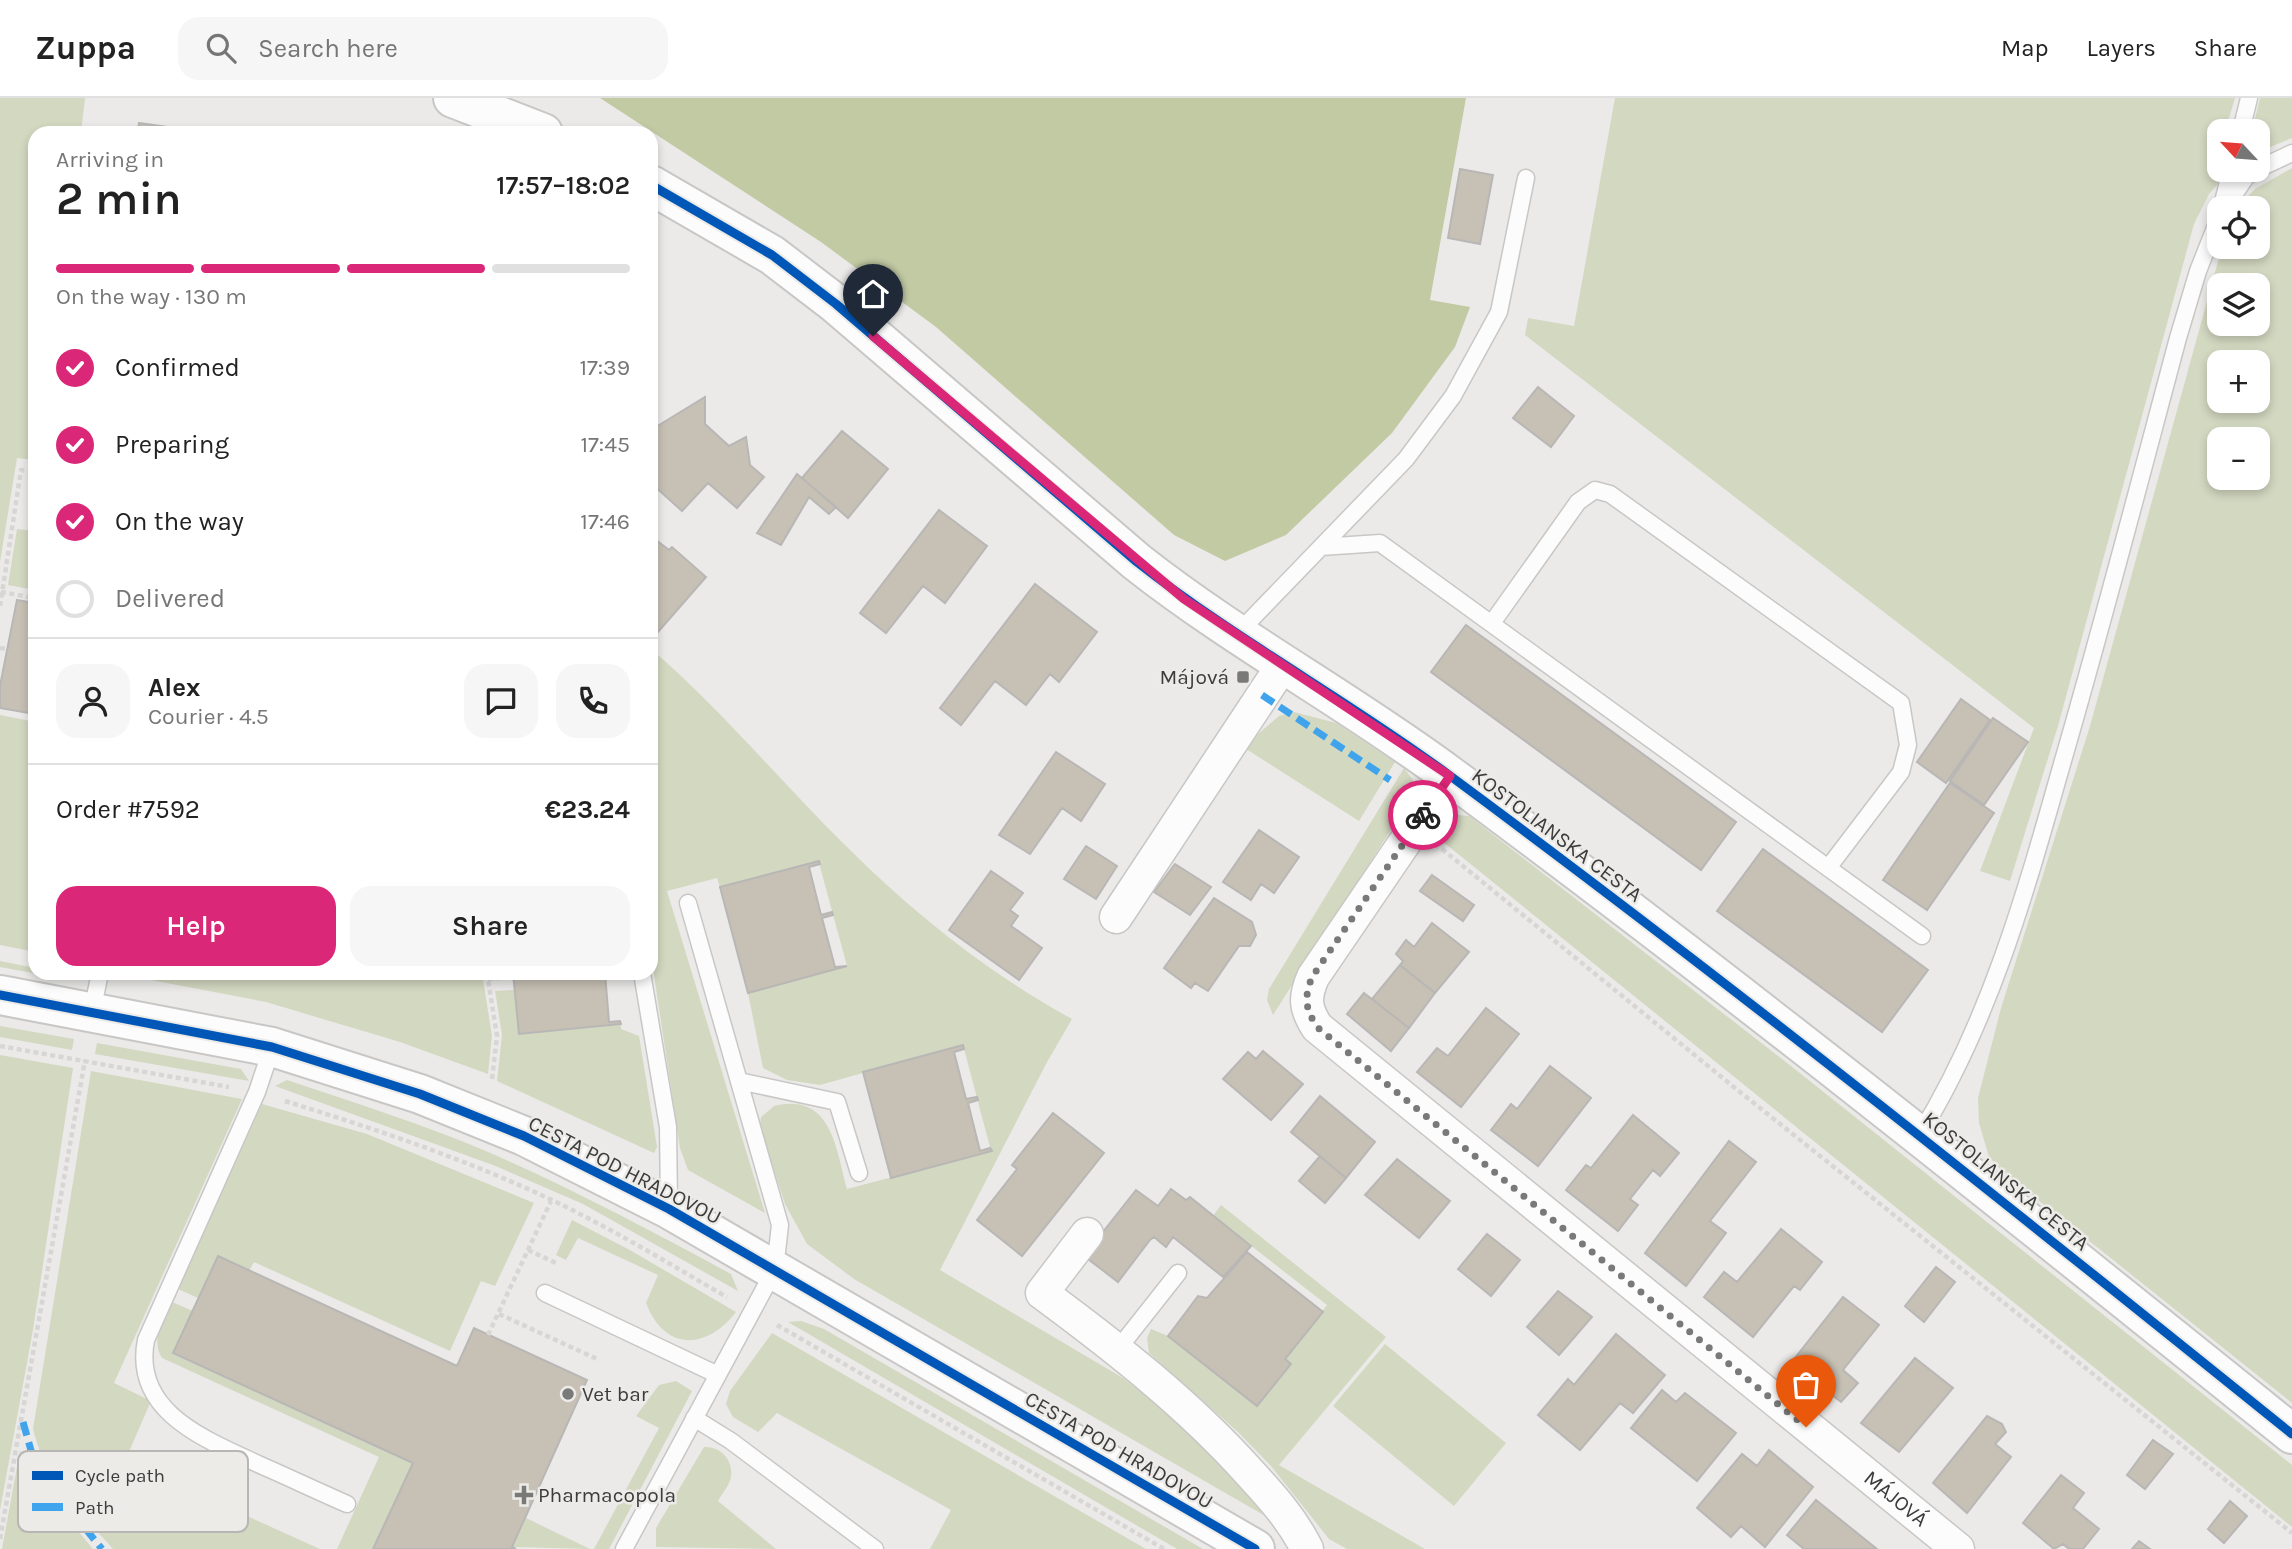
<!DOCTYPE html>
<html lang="en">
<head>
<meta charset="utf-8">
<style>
  :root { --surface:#fff; --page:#f6f6f6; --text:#222; --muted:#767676; --line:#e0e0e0; --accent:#db2777 }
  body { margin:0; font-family:Karla,sans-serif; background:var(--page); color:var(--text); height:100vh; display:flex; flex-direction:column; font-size:26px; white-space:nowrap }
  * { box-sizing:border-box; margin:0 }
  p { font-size:23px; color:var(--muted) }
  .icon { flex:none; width:38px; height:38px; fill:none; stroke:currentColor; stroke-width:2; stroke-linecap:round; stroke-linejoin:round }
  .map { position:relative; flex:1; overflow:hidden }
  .details { position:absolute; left:28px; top:28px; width:630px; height:854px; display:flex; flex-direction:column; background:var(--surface); border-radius:21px; box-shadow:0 4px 10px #0003 }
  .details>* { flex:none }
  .needle { width:46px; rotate:296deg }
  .tools { position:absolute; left:2207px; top:21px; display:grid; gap:14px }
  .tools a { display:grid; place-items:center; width:63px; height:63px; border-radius:14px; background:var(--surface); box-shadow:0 4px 10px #0003; font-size:35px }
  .pin { position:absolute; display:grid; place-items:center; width:60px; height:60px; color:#fff; margin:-72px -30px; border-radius:50% 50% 50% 0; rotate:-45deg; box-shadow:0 0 7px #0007 }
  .pin .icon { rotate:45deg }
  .courier { position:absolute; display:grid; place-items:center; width:70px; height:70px; margin:-35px; border:5px solid #db2777; border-radius:50%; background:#fff; color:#222; box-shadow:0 2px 9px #0007 }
  .headline em { font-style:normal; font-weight:600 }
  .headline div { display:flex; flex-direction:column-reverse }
  .headline { display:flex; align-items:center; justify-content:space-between; height:119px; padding:0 28px }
  h1 { font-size:46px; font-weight:600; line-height:52px }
  .bar { display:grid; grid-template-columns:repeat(4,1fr); gap:10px 7px; align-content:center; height:84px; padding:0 28px }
  .bar i { height:9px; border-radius:5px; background:var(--line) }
  .bar .active { background:var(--accent) }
  .bar p { grid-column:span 4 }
  .line { display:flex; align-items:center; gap:18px; padding:0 28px; border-top:2px solid var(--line) }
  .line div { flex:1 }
  .round { display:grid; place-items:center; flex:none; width:74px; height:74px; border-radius:21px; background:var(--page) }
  ol { padding:0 28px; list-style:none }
  li { display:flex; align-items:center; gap:21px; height:77px }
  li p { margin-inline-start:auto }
  li .icon { padding:7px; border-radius:50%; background:var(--accent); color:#fff; stroke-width:4 }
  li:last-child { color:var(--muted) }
  li i { width:38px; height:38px; border:4px solid var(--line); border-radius:50% }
  .cta { display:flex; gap:14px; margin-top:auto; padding:14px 28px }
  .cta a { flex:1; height:80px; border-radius:21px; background:var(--accent); color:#fff; font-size:28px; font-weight:600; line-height:80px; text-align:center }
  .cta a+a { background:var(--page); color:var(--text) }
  header { display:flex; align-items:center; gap:42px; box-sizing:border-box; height:98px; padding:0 35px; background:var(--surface); border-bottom:2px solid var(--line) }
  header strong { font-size:33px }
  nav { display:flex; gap:38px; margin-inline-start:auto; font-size:24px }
  .search { width:490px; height:63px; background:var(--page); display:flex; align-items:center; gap:18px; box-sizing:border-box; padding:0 24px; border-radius:21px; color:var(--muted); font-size:26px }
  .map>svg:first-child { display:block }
  .green { fill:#d3d8c1; fill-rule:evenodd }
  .forest { fill:#c2caa4 }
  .building { fill:#c7c0b4; stroke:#b8b7b6; stroke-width:2 }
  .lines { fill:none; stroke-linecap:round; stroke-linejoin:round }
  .service-casing { stroke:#c8c7c6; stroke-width:19 }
  .minor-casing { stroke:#c8c7c6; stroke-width:35 }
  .tertiary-casing { stroke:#c8c7c6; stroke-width:42 }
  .path { stroke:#d7d6d5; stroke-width:4.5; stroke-dasharray:5 3.5; stroke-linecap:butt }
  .service { stroke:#fcfcfc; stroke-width:16 }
  .minor { stroke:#fcfcfc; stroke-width:32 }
  .tertiary { stroke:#fcfcfc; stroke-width:38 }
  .quiet { stroke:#3fa4ec; stroke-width:7; stroke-dasharray:14 7; stroke-linecap:butt }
  .cycleway-casing { stroke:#ecebe8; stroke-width:13 }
  .cycleway { stroke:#0057b8; stroke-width:9 }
  .done { stroke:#797978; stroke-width:7; stroke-dasharray:0 12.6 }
  .route { stroke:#db2777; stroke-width:9 }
  .poi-dot { fill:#797978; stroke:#ecebe8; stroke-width:2.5 }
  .labels { text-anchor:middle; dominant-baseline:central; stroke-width:5; stroke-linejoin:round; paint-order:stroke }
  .poi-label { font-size:21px; fill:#3c3c3b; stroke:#ecebe8; text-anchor:start }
  .street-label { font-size:21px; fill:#3c3c3b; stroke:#ecebe8 }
  .key { fill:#ecebe8; stroke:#b7b6b4; stroke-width:2 }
  .key-label { font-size:19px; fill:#3c3c3b }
</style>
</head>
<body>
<header>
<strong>Zuppa</strong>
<div class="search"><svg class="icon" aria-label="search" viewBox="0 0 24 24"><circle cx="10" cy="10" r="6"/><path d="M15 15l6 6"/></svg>Search here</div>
<nav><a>Map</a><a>Layers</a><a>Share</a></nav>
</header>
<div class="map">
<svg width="2292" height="1451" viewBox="0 0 2292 1451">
  <rect width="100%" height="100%" fill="#ebeae9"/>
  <path class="green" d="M 0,0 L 85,0 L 81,35 L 35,35 L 35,362 L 17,360 L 0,464 Z
    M 1615,0 L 2235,0 L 2225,33 L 2219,33 L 2219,72 L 2223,72 L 2224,79 L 2209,96 L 2194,126 L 2058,628 L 2010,783 L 1980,773 L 2034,630 L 1525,237 L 1528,220 L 1574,228 Z
    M 2260,0 L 2292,0 L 2292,40 L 2258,54 L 2258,33 L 2252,33 Z
    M 2292,70 L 2292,1305 L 2003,1074 L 1989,1059 L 1979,1025 L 1978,1000 L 2001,910 L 2090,628 L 2222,149 L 2258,149 L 2258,110 L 2236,110 L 2255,91 ZM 2219,187 L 2258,187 L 2258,226 L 2219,226 ZM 2219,264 L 2258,264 L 2258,303 L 2219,303 ZM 2219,341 L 2258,341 L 2258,380 L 2219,380 Z
    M 17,431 L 35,433 L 35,492 L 8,487 Z
    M 651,551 C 721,611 780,683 845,747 C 912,814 989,876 1072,921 L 1046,966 L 940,1172 L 1123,1280 L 1219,1357 L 1267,1419 L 854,1181 L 807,1146 L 785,1106 L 760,1030 L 761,1019 L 774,1008 C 832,994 836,1051 847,1091 L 991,1053 L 963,947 L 820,987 L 787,982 L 763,970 L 748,895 L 847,868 L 819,765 L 720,789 L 717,780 L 667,793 L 765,1115 L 688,1072 L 680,1050 L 651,857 L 651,698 L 655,697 L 651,668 Z
    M 1294,614 L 1336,625 L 1395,664 L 1359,723 L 1243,649 L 1279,618 Z
    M 0,617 L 35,624 L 35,854 L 0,847 Z
    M 1404,670 L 1413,682 L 1413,697 L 1273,917 L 1267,902 L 1269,891 Z
    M 1457,717 L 1469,718 L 1791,968 L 2292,1367 L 2292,1429 L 1437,739 L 1446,724 Z
    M 0,863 L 35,870 L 35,875 L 72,877 L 71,882 L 0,869 Z
    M 114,875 L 482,875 L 492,938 L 488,976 L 400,944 L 266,904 Z
    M 515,892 L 519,936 L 621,926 L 621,931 L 639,938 L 657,1049 L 654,1055 L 497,983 L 502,937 L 495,893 Z
    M 0,928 L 74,941 L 72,952 L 0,939 Z
    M 97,945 L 241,971 L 249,983 L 95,956 Z
    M 0,957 L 73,970 L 33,1232 L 0,1412 Z
    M 91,973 L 242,1001 L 114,1285 L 151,1303 L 125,1363 L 320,1451 L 113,1451 C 78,1411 46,1384 33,1331 Z
    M 287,982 C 355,1005 423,1026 488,1054 C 571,1090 651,1133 731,1176 L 738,1193 L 583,1106 L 493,1067 L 275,988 Z
    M 262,1006 L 367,1036 L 534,1105 L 495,1188 L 481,1183 L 450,1253 L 254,1164 L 249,1173 L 218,1159 L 198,1200 L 178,1191 Z
    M 1221,1107 L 1386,1239 L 1279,1367 L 1425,1451 L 1347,1451 L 1329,1441 L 1271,1368 L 1238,1334 L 1149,1255 L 1147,1240 L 1151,1231 L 1168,1238 L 1257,1308 L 1290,1266 L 1285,1261 L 1327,1207 L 1213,1118 Z
    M 572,1122 L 628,1151 L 736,1214 C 707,1252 665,1254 646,1205 L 658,1177 L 578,1140 L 566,1162 L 556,1157 Z
    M 172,1204 L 193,1213 L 173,1256 L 413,1365 L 373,1451 L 337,1451 L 379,1359 L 162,1260 C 150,1241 164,1223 172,1204 Z
    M 801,1223 L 824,1231 L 1203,1451 L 1177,1451 L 788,1224 Z
    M 772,1235 L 1146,1451 L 930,1451 L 951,1412 L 777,1315 L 758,1334 L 733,1319 L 726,1306 L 730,1293 Z
    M 1385,1246 L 1506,1345 L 1454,1408 L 1333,1308 Z
    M 676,1283 L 692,1293 L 609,1451 L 594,1451 L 659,1330 L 636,1318 L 659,1287 Z
    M 704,1349 C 722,1348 736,1365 730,1383 C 727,1390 721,1397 718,1403 L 776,1451 L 656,1449 L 656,1430 Z
    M 20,1352 C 32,1398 65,1415 93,1451 L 2,1451 Z
    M 526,1420 L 590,1451 L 513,1449 Z"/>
  <path class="forest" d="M 600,0 L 1466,0 L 1430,202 L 1470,209 L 1455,249 L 1392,335 L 1286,437 L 1225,463 L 1174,437 L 936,229 L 821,144 Z"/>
  <path class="building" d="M 139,25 L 190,32 L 190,35 L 137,35 Z
    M 1460,71 L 1493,77 L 1480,146 L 1448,140 Z
    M 1538,289 L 1574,318 L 1551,349 L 1513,320 Z
    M 705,299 L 705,326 L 729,348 L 746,339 L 750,367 L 764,379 L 737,410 L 708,385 L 682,413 L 651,385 L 651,332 Z
    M 842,333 L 888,371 L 848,420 L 802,380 Z
    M 797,376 L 836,409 L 829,416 L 809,399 L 781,447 L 757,435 Z
    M 35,385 L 35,427 L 30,426 Z
    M 939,412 L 987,448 L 945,505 L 923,488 L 886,535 L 860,515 Z
    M 651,438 L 669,452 L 672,449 L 706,479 L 657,535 L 651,530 Z
    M 1035,486 L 1097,534 L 1059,584 L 1050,576 L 1026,607 L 995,583 L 961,627 L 940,610 Z
    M 17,502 L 35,505 L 35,616 L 0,610 L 0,588 Z
    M 1466,527 L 1736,724 L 1701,772 L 1431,574 Z
    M 1961,601 L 1990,622 L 1946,685 L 1917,664 Z
    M 1993,620 L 2028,644 L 1984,707 L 1950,683 Z
    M 1056,654 L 1105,686 L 1081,723 L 1062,710 L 1030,756 L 999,737 Z
    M 1950,685 L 1994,715 L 1927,812 L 1883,782 Z
    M 1259,732 L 1299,759 L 1274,795 L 1261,786 L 1251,802 L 1223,784 Z
    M 1086,748 L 1117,768 L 1096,801 L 1064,781 Z
    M 1763,751 L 1928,872 L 1882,934 L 1717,813 Z
    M 819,763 L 820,766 L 809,769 L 821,817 L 832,814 L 833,817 L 822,820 L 835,869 L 847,868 L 748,895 L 720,789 Z
    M 1175,766 L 1211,789 L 1190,817 L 1154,794 Z
    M 991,773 L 1023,795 L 1010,812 L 1018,818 L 1011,828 L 1042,850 L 1019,882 L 949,832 Z
    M 1432,777 L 1474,807 L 1463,823 L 1420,793 Z
    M 1214,800 L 1252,824 L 1256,837 L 1250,848 L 1239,848 L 1208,893 L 1195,885 L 1191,890 L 1164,870 Z
    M 1432,825 L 1469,854 L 1435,895 L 1400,867 L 1403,863 L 1396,856 L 1406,842 L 1414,849 Z
    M 1400,867 L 1435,895 L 1409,930 L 1372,901 Z
    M 513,875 L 605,875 L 609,924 L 620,923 L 621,926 L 519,936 Z
    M 1364,895 L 1409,930 L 1391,953 L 1347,916 Z
    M 1486,910 L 1519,936 L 1461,1009 L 1417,974 L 1437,950 L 1448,958 Z
    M 963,947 L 964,951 L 954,954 L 966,1001 L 977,999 L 978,1002 L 968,1005 L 980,1053 L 990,1050 L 992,1053 L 891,1080 L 863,974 Z
    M 1263,953 L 1303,986 L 1271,1022 L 1223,981 L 1248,954 L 1256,961 Z
    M 1550,968 L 1591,1000 L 1538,1068 L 1491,1032 L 1511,1006 L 1517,1011 Z
    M 1320,998 L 1375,1044 L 1346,1080 L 1291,1034 Z
    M 1053,1015 L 1104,1055 L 1022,1158 L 977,1122 L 1017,1071 L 1012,1067 Z
    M 1633,1017 L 1679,1055 L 1660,1078 L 1653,1072 L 1630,1101 L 1638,1107 L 1618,1133 L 1566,1092 L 1586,1067 L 1591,1070 Z
    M 1729,1043 L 1756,1064 L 1710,1123 L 1726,1135 L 1686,1188 L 1645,1155 Z
    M 1320,1058 L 1346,1080 L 1325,1105 L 1299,1083 Z
    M 1397,1061 L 1450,1103 L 1419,1140 L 1365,1097 Z
    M 1171,1091 L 1186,1102 L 1190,1099 L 1251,1148 L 1223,1179 L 1173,1139 L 1166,1149 L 1154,1139 L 1150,1142 L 1118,1184 L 1084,1158 L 1136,1092 L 1158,1108 Z
    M 1781,1131 L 1822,1164 L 1800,1192 L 1794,1188 L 1753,1239 L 1704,1199 L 1724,1174 L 1737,1184 Z
    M 1487,1136 L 1520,1162 L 1491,1198 L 1458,1171 Z
    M 1247,1154 L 1323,1214 L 1285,1261 L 1291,1266 L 1257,1308 L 1168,1238 L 1198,1198 L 1207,1200 Z
    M 218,1158 L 457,1268 L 474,1230 L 587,1282 L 525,1420 L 512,1449 L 516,1451 L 373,1451 L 413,1365 L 173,1255 Z
    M 1936,1169 L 1955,1184 L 1924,1224 L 1905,1208 Z
    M 1558,1193 L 1592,1219 L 1559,1257 L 1527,1229 Z
    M 1843,1199 L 1879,1227 L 1843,1272 L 1858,1285 L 1841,1304 L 1791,1265 Z
    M 1616,1236 L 1665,1277 L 1633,1315 L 1620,1305 L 1580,1352 L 1538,1317 L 1568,1281 L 1574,1287 Z
    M 1915,1260 L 1953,1290 L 1899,1354 L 1861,1325 Z
    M 1662,1292 L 1676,1304 L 1685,1295 L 1736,1335 L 1697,1383 L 1631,1330 Z
    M 1987,1318 L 2002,1326 L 2006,1334 L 1995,1346 L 2011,1359 L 1967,1415 L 1933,1385 Z
    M 2153,1342 L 2173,1356 L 2145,1391 L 2127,1377 Z
    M 1769,1352 L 1813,1389 L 1765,1449 L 1741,1428 L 1731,1439 L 1697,1410 L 1742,1356 L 1757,1368 Z
    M 2061,1377 L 2084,1395 L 2073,1410 L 2099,1431 L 2083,1451 L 2069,1451 L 2063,1446 L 2054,1451 L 2023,1425 Z
    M 1816,1402 L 1877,1451 L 1804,1451 L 1787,1437 Z
    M 2230,1403 L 2247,1418 L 2224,1445 L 2208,1431 Z
    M 2139,1443 L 2150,1451 L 2132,1451 Z"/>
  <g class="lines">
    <defs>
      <path id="service" d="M 2241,33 L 2249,0
        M 2258,71 L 2292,55
        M 2222,108 L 2231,72
        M 2225,110 L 2246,79 L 2256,72
        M 1321,449 L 1380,445 L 1922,838
        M 1492,525 L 1578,404 L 1595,392 L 1610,396 L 1901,605 L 1908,647 L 1901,674 L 1828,770
        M 1237,536 L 1406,361 L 1453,298 L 1499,214 L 1526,80
        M 642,875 L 668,1029 L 669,1108
        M 92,913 L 100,875
        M 272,949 L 257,994 L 146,1242 C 132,1314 205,1341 258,1366 C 288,1379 317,1393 347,1406
        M 739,983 L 837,1004 L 859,1075
        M 1920,1036 C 1990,923 2026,793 2062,666 C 2103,525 2140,382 2178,240 L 2198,173 L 2219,120
        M 545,1195 L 718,1277
        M 1118,1251 L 1178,1175
        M 694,1320 L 731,1343 L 875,1451
        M 624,1451 L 775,1171 L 780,1127 L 688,805"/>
      <g id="minor">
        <path id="s1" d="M 1450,678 L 1313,879 C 1304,900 1305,910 1317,929 L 1958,1451"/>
        <path d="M 1116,819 L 1284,565"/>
        <path d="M 1087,1136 L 1042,1195 C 1115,1249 1188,1306 1249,1374 C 1272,1399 1292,1421 1307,1451"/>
      </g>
      <path id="tertiary" d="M 453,0 L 543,35
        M 651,87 L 772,157 L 836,206 L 1137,464 C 1236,542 1348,602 1449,677 C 1736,889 2014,1112 2292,1336
        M 0,897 L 272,949 L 420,996 L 524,1038 L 669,1111 L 1255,1451"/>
    </defs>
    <use href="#service" class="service-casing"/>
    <use href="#minor" class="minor-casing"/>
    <use href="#tertiary" class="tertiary-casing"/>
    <path class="path" d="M 1,494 L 35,500
      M 0,508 L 21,372 L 35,374
      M 0,550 L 7,551
      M 1442,751 L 1735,990 L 2292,1435
      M 487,875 L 497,938 L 492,981
      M 488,881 L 513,879
      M 0,948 L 229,989
      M 285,1003 C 391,1036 499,1072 597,1125 C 641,1148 683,1174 727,1199
      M 528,1152 L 556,1165
      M 499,1216 L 597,1261
      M 777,1227 L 1164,1451
      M 488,1237 L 551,1103
      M 0,1441 L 85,962"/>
    <use href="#service" class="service"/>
    <use href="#minor" class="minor"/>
    <use href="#tertiary" class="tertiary"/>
    <path class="quiet" d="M 1262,597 L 1390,682
      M 23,1324 L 36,1370 L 102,1451"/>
    <defs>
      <path id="cycleway" d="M 651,87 L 772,157 L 836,206 L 1137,464 C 1236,542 1348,602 1449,677 C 1736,889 2014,1112 2292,1336
        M 0,897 L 272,949 L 420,996 L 524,1038 L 669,1111 L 1255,1451"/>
    </defs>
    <use href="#cycleway" class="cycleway-casing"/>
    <use href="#cycleway" class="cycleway"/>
  </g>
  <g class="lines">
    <path class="done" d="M 1423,717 L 1312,879 C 1304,900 1305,910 1317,929 L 1806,1329"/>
    <path class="route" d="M 873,238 L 1184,501 L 1450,678 L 1423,717"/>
  </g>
  <g class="poi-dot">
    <rect x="1236" y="572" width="14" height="14" rx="3.5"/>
    <circle cx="568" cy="1296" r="7"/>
    <path d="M520.5 1386.5h7v7h7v7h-7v7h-7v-7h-7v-7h7z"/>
  </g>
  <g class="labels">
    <g class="poi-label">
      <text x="1229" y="579" text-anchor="end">Májová</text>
      <text x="582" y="1296">Vet bar</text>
      <text x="538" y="1397">Pharmacopola</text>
    </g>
    <g class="street-label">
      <text transform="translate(1557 737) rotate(37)">KOSTOLIANSKA CESTA</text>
      <text transform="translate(625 1072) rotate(27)">CESTA POD HRADOVOU</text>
      <text transform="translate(2006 1083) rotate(39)">KOSTOLIANSKA CESTA</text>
      <text transform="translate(1119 1352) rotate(30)">CESTA POD HRADOVOU</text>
      <text stroke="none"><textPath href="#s1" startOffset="1043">MÁJOVÁ</textPath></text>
    </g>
  </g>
  <rect x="18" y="1353" width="230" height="81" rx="10" class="key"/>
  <rect x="32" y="1373" width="31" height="9" fill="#0057b8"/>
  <rect x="32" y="1405" width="31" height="8" fill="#3fa4ec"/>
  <g class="key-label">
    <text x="75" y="1384">Cycle path</text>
    <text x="75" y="1416">Path</text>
  </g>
</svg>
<div class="tools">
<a><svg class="needle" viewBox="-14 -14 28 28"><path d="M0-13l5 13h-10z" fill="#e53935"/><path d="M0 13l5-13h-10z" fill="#767676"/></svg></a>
<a><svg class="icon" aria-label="locate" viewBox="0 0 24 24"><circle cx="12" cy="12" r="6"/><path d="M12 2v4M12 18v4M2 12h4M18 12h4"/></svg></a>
<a><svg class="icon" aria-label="layers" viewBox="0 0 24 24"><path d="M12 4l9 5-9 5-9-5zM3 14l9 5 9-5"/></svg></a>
<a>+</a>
<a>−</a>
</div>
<div class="pin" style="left:1806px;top:1329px;background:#ea580c"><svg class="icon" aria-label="bag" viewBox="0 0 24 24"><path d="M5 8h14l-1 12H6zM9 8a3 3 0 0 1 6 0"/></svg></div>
<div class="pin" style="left:873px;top:238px;background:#1f2937"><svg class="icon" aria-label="home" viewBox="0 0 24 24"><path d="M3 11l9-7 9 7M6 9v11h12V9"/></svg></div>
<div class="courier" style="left:1423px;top:717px"><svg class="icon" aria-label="bike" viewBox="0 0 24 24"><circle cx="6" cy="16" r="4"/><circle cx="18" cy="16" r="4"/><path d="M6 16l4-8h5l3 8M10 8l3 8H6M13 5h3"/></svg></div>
<section class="details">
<div class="headline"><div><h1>2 min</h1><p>Arriving in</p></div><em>17:57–18:02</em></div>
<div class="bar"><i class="active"></i><i class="active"></i><i class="active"></i><i></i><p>On the way · 130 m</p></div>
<ol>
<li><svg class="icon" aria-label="check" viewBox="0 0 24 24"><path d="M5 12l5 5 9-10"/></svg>Confirmed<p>17:39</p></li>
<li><svg class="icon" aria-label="check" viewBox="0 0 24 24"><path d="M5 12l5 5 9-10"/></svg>Preparing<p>17:45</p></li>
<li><svg class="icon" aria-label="check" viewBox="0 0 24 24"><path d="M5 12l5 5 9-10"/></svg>On the way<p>17:46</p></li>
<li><i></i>Delivered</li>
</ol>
<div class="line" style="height:126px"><a class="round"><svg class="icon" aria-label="person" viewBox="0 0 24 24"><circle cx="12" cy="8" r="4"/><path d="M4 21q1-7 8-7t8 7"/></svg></a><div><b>Alex</b><p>Courier · 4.5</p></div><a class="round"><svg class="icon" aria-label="chat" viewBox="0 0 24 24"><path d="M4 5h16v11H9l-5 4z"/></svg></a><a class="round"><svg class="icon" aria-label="phone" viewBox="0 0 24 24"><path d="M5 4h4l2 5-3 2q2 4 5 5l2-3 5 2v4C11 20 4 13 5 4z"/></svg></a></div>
<div class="line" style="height:91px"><div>Order #7592</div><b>€23.24</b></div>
<div class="cta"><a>Help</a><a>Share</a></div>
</section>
</div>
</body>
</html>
